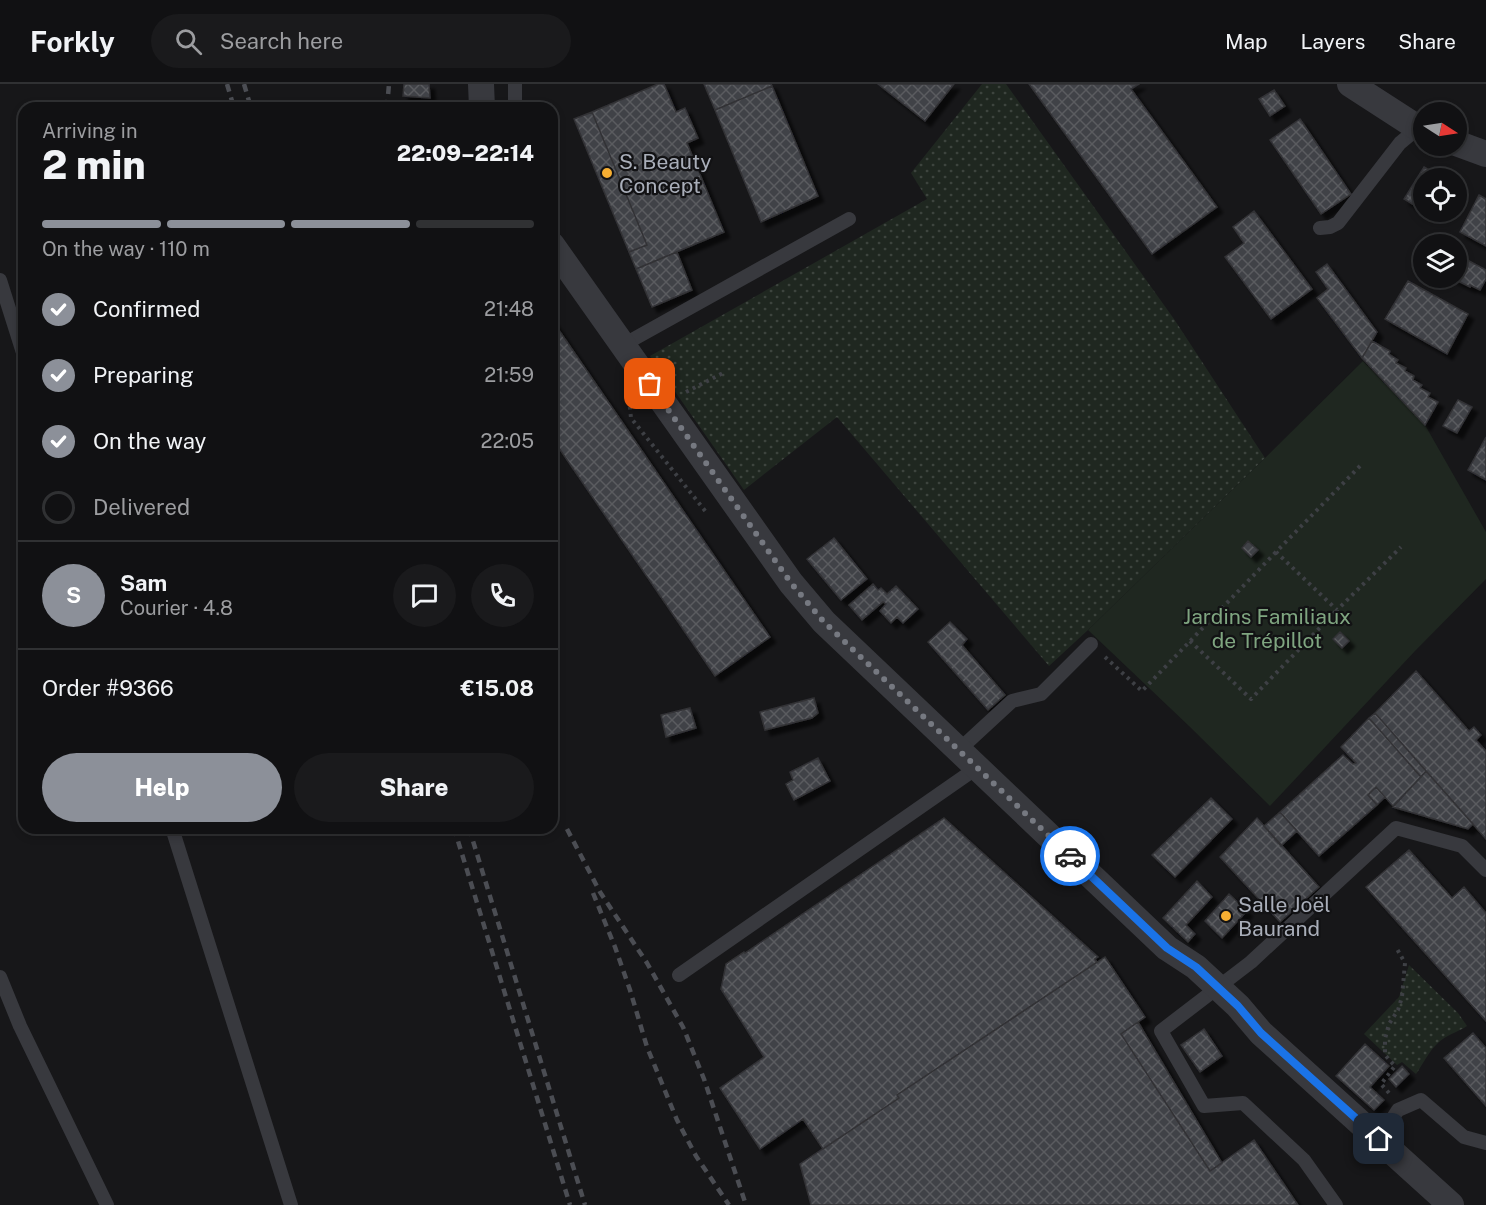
<!DOCTYPE html>
<html lang="en">
<head>
<meta charset="utf-8">
<style>
  :root { --surface:#111113; --page:#1a1a1c; --text:#f1f3f6; --muted:#9c9da0; --line:#303133; --accent:#8c9099 }
  body { margin:0; font-family:"Public Sans",sans-serif; background:var(--page); color:var(--text); height:100vh; display:flex; flex-direction:column; font-size:22px; white-space:nowrap }
  * { box-sizing:border-box; margin:0 }
  p { font-size:20px; color:var(--muted) }
  .icon { flex:none; width:33px; height:33px; fill:none; stroke:currentColor; stroke-width:2; stroke-linecap:round; stroke-linejoin:round }
  .map { position:relative; flex:1; overflow:hidden }
  .details { position:absolute; left:18px; top:18px; width:540px; height:732px; display:flex; flex-direction:column; background:var(--surface); border-radius:18px; box-shadow:0 3px 9px #0003,0 0 0 2px var(--line) }
  .details>* { flex:none }
  .needle { width:39px; rotate:102deg }
  .controls { position:absolute; left:1413px; top:18px; display:grid; gap:12px }
  .controls a { display:grid; place-items:center; width:54px; height:54px; border-radius:50%; background:var(--surface); box-shadow:0 3px 9px #0003,0 0 0 2px var(--line); font-size:30px }
  .pin { position:absolute; display:grid; place-items:center; width:51px; height:51px; color:#fff; margin:-26px; border-radius:12px; box-shadow:0 3px 9px #0006 }
  .courier { position:absolute; display:grid; place-items:center; width:60px; height:60px; margin:-30px; border:4px solid #1a73e8; border-radius:50%; background:#fff; color:#222; box-shadow:0 2px 8px #0007 }
  .summary em { font-style:normal; font-weight:800 }
  .summary div { display:flex; flex-direction:column-reverse }
  .summary { display:flex; align-items:center; justify-content:space-between; height:102px; padding:0 24px }
  h1 { font-size:39px; font-weight:800; line-height:45px }
  .bar { display:grid; grid-template-columns:repeat(4,1fr); gap:9px 6px; align-content:center; height:72px; padding:0 24px }
  .bar i { height:8px; border-radius:4px; background:var(--line) }
  .bar .on { background:var(--accent) }
  .bar p { grid-column:span 4 }
  .line { display:flex; align-items:center; gap:15px; padding:0 24px; border-top:2px solid var(--line) }
  .line div { flex:1 }
  .round { display:grid; place-items:center; flex:none; width:63px; height:63px; border-radius:32px; background:var(--page) }
  ol { padding:0 24px; list-style:none }
  li { display:flex; align-items:center; gap:18px; height:66px }
  li p { margin-inline-start:auto }
  li .icon { padding:6px; border-radius:50%; background:var(--accent); color:#fff; stroke-width:4 }
  li:last-child { color:var(--muted) }
  li i { width:33px; height:33px; border:3px solid var(--line); border-radius:50% }
  .primary-button { display:flex; gap:12px; margin-top:auto; padding:12px 24px }
  .primary-button a { flex:1; height:69px; border-radius:36px; background:var(--accent); color:#fff; font-size:24px; font-weight:800; line-height:69px; text-align:center }
  .primary-button a+a { background:var(--page); color:var(--text) }
  header { display:flex; align-items:center; gap:36px; box-sizing:border-box; height:84px; padding:0 30px; background:var(--surface); border-bottom:2px solid var(--line) }
  header strong { font-size:28px }
  nav { display:flex; gap:33px; margin-inline-start:auto; font-size:21px }
  .search { width:420px; height:54px; background:var(--page); display:flex; align-items:center; gap:15px; box-sizing:border-box; padding:0 21px; border-radius:33px; color:var(--muted); font-size:22px }
  .map>svg:first-child { display:block }
  .grass { fill:url(#grass-dots) }
  .garden { fill:#1f2720 }
  .building { fill:url(#building-cross-hatch); stroke:#313135; stroke-width:1.5; filter:url(#shadow) }
  .lines { fill:none; stroke-linecap:round; stroke-linejoin:round }
  .path { stroke:#3e4045; stroke-width:4; stroke-dasharray:3 4.5; stroke-linecap:butt }
  .service { stroke:#38393e; stroke-width:14 }
  .minor { stroke:#38393e; stroke-width:26 }
  .rail { stroke:#4b4d53; stroke-width:4.5; stroke-dasharray:8 6; stroke-linecap:butt }
  .done { stroke:#767981; stroke-width:6; stroke-dasharray:0 10.8 }
  .route { stroke:#1a73e8; stroke-width:8 }
  .poi-dot { fill:#f6ae32; stroke:#121214; stroke-width:2 }
  .labels { text-anchor:middle; dominant-baseline:central; stroke-width:4.5; stroke-linejoin:round; paint-order:stroke }
  .poi-label { font-size:21px; fill:#a9aeb9; stroke:#121214; text-anchor:start }
  .park-label { font-size:21px; fill:#7fa580; stroke:#121214 }
</style>
</head>
<body>
<header>
<strong>Forkly</strong>
<div class="search"><svg class="icon" aria-label="search" viewBox="0 0 24 24"><circle cx="10" cy="10" r="6"/><path d="M15 15l6 6"/></svg>Search here</div>
<nav><a>Map</a><a>Layers</a><a>Share</a></nav>
</header>
<div class="map">
<svg width="1486" height="1121" viewBox="0 0 1486 1121">
  <defs>
    <pattern id="grass-dots" width="8" height="8" patternUnits="userSpaceOnUse" patternTransform="scale(1.5)"><rect width="8" height="8" fill="#1f2720"/><path d="M2 2h.1M6 6h.1" fill="none" stroke="#3d443e" stroke-width="1.8" stroke-linecap="round"/></pattern>
    <pattern id="building-cross-hatch" width="8" height="8" patternUnits="userSpaceOnUse" patternTransform="scale(1.5)"><rect width="8" height="8" fill="#414246"/><path d="M0 0l8 8M0 8l8-8" fill="none" stroke="#5a5b5f"/></pattern>
    <filter id="shadow"><feDropShadow dx="5.5" dy="5.5" stdDeviation="1.5" flood-color="#0009"/></filter>
  </defs>
  <rect width="100%" height="100%" fill="#171719"/>
  <path class="grass" d="M 982,0 L 1006,0 L 1174,235 L 1265,374 L 1088,546 L 1049,582 L 837,333 L 744,406 L 650,272 L 927,115 L 911,89 Z
    M 1409,881 L 1458,929 L 1467,942 C 1458,948 1446,951 1438,959 C 1429,967 1423,980 1416,990 L 1402,978 L 1397,981 L 1364,950 L 1399,913 Z"/>
  <path class="garden" d="M 1363,277 L 1425,341 L 1486,448 L 1486,495 L 1415,567 L 1270,722 L 1189,642 L 1088,546 L 1265,374 Z"/>
  <path class="building" d="M 404,0 L 429,0 L 430,14 L 403,12 Z
    M 658,0 L 664,0 L 676,28 L 685,24 L 698,54 L 687,59 L 724,148 L 636,185 L 629,168 L 647,161 L 592,28 Z
    M 704,0 L 771,0 L 772,2 L 715,26 Z
    M 878,0 L 954,0 L 925,37 Z
    M 1029,0 L 1139,0 L 1131,5 L 1217,123 L 1152,170 Z
    M 772,2 L 818,112 L 761,138 L 715,26 Z
    M 1274,6 L 1285,22 L 1270,32 L 1259,15 Z
    M 592,28 L 647,161 L 629,168 L 574,35 Z
    M 1300,35 L 1351,110 L 1321,130 L 1270,56 Z
    M 1424,83 L 1442,94 L 1424,94 L 1424,127 L 1404,115 Z
    M 1479,111 L 1486,115 L 1486,162 L 1460,148 Z
    M 1254,127 L 1312,205 L 1271,235 L 1225,173 L 1244,159 L 1233,143 Z
    M 677,168 L 692,206 L 652,223 L 636,185 Z
    M 1456,170 L 1486,186 L 1486,195 L 1480,206 L 1470,201 L 1470,203 L 1452,194 L 1456,194 Z
    M 1327,180 L 1377,248 L 1362,274 L 1317,214 L 1328,205 L 1316,188 Z
    M 1408,197 L 1468,230 L 1447,270 L 1385,235 Z
    M 552,236 L 770,553 L 715,592 L 552,354 Z
    M 1372,257 L 1390,267 L 1389,270 L 1398,276 L 1396,279 L 1406,284 L 1405,287 L 1414,292 L 1413,296 L 1422,301 L 1420,304 L 1430,309 L 1428,313 L 1438,318 L 1425,341 L 1362,274 Z
    M 1458,316 L 1472,323 L 1457,349 L 1443,342 Z
    M 1486,353 L 1486,396 L 1468,386 Z
    M 834,454 L 867,495 L 841,516 L 807,475 Z
    M 1248,457 L 1258,466 L 1251,473 L 1242,464 Z
    M 873,500 L 878,506 L 881,504 L 887,510 L 896,502 L 918,525 L 903,539 L 897,533 L 891,539 L 880,527 L 886,520 L 883,518 L 862,536 L 849,521 Z
    M 950,538 L 967,555 L 962,561 L 1005,611 L 988,626 L 928,558 Z
    M 1340,548 L 1349,557 L 1342,564 L 1333,555 Z
    M 1416,587 L 1469,647 L 1474,643 L 1481,651 L 1476,656 L 1486,667 L 1486,755 L 1375,629 Z
    M 814,614 L 818,629 L 812,634 L 765,646 L 760,628 Z
    M 690,624 L 696,644 L 666,653 L 661,631 Z
    M 1375,629 L 1426,687 L 1421,693 L 1369,634 Z
    M 1369,634 L 1421,693 L 1393,722 L 1376,703 L 1368,711 L 1377,721 L 1319,772 L 1280,728 L 1343,671 L 1353,680 L 1356,679 L 1341,663 Z
    M 818,674 L 830,697 L 794,716 L 786,700 L 793,696 L 790,688 Z
    M 1426,687 L 1473,740 L 1468,745 L 1393,723 Z
    M 1376,703 L 1385,713 L 1377,721 L 1368,711 Z
    M 1211,714 L 1232,735 L 1175,793 L 1152,771 Z
    M 1280,728 L 1297,747 L 1281,762 L 1264,742 Z
    M 944,734 L 1098,873 L 1095,875 L 1097,878 L 897,1011 L 899,1014 L 823,1065 L 803,1035 L 760,1065 L 720,1004 L 764,973 L 721,905 L 726,880 L 744,868 L 745,869 Z
    M 1257,734 L 1319,803 L 1280,838 L 1220,773 Z
    M 1409,766 L 1452,814 L 1464,803 L 1486,829 L 1486,937 L 1366,803 Z
    M 1197,797 L 1212,813 L 1186,841 L 1195,850 L 1188,858 L 1163,834 Z
    M 1229,810 L 1247,827 L 1222,854 L 1205,837 Z
    M 1105,873 L 1145,933 L 1121,950 L 1210,1087 L 1254,1056 L 1298,1121 L 811,1121 L 800,1080 L 899,1014 L 897,1011 Z
    M 1138,938 L 1222,1079 L 1210,1087 L 1121,950 Z
    M 1204,945 L 1222,972 L 1200,988 L 1181,961 Z
    M 1473,949 L 1486,964 L 1486,1022 L 1444,974 Z
    M 1365,960 L 1389,982 L 1370,1003 L 1384,1016 L 1374,1026 L 1336,992 Z
    M 1402,982 L 1409,990 L 1396,1003 L 1389,995 Z"/>
  <g class="lines">
    <path class="path" d="M 686,308 L 723,289
      M 629,315 L 631,334 L 706,428
      M 1360,382 L 1276,468 L 1337,526 L 1401,463
      M 1190,557 L 1251,615 L 1337,526
      M 1105,573 L 1142,607 L 1276,468
      M 1389,1009 L 1381,1000 L 1395,982 L 1385,971 L 1385,955 L 1389,940 L 1398,926 L 1402,913 L 1405,879 L 1397,865"/>
    <path class="service" d="M 515,0 L 515,24
      M 1320,144 L 1330,143 L 1338,139 L 1400,59 L 1418,44
      M 0,196 L 24,272
      M 623,261 L 849,135
      M 960,665 L 1012,617 L 1041,610 L 1091,560
      M 172,744 L 291,1121
      M 679,891 L 978,683
      M 0,893 L 20,942 L 107,1121
      M 1379,1055 L 1398,1026 L 1421,1016 L 1464,1053 L 1486,1059
      M 1336,1121 L 1304,1076 L 1243,1019 L 1204,1022 L 1161,947 L 1251,878 L 1396,744 L 1462,762 L 1486,786"/>
    <path class="minor" d="M 481,0 L 482,24
      M 1350,0 L 1418,44 L 1424,46
      M 1456,59 L 1486,70
      M 552,161 L 791,499 L 824,538 L 1167,864 L 1196,883 L 1238,922 L 1261,949 L 1451,1121"/>
    <path class="rail" d="M 227,0 L 234,24
      M 244,0 L 251,24
      M 387,24 L 389,0
      M 454,744 L 570,1121
      M 469,744 L 585,1121
      M 567,745 L 600,808 L 647,879 L 683,943 L 704,995 L 746,1121
      M 593,809 L 615,863 L 630,906 L 647,963 L 677,1036 L 696,1072 L 729,1121"/>
  </g>
  <g class="lines">
    <path class="done" d="M 650,300 L 791,499 L 824,538 L 1070,772"/>
    <path class="route" d="M 1070,772 L 1167,864 L 1196,883 L 1238,922 L 1261,949 L 1379,1055"/>
  </g>
  <g class="poi-dot">
    <circle cx="607" cy="89" r="6"/>
    <circle cx="1226" cy="832" r="6"/>
  </g>
  <g class="labels">
    <g class="poi-label">
      <text x="619" y="77">S. Beauty<tspan x="619" dy="24">Concept</tspan></text>
      <text x="1238" y="820">Salle Joël<tspan x="1238" dy="24">Baurand</tspan></text>
    </g>
    <g class="park-label">
      <text x="1267" y="532">Jardins Familiaux<tspan x="1267" dy="24">de Trépillot</tspan></text>
    </g>
  </g>
</svg>
<div class="controls">
<a><svg class="needle" viewBox="-14 -14 28 28"><path d="M0-13l5 13h-10z" fill="#e53935"/><path d="M0 13l5-13h-10z" fill="#9c9da0"/></svg></a>
<a><svg class="icon" aria-label="locate" viewBox="0 0 24 24"><circle cx="12" cy="12" r="6"/><path d="M12 2v4M12 18v4M2 12h4M18 12h4"/></svg></a>
<a><svg class="icon" aria-label="layers" viewBox="0 0 24 24"><path d="M12 4l9 5-9 5-9-5zM3 14l9 5 9-5"/></svg></a>
</div>
<div class="pin" style="left:650px;top:300px;background:#ea580c"><svg class="icon" aria-label="bag" viewBox="0 0 24 24"><path d="M5 8h14l-1 12H6zM9 8a3 3 0 0 1 6 0"/></svg></div>
<div class="pin" style="left:1379px;top:1055px;background:#1f2937"><svg class="icon" aria-label="home" viewBox="0 0 24 24"><path d="M3 11l9-7 9 7M6 9v11h12V9"/></svg></div>
<div class="courier" style="left:1070px;top:772px"><svg class="icon" aria-label="car" viewBox="0 0 24 24"><path d="M5 17H2v-5l4-1 3-4h7l3 4 3 1v5h-3M9 17h6M6 11h13"/><circle cx="7" cy="17" r="2"/><circle cx="17" cy="17" r="2"/></svg></div>
<section class="details">
<div class="summary"><div><h1>2 min</h1><p>Arriving in</p></div><em>22:09–22:14</em></div>
<div class="bar"><i class="on"></i><i class="on"></i><i class="on"></i><i></i><p>On the way · 110 m</p></div>
<ol>
<li><svg class="icon" aria-label="check" viewBox="0 0 24 24"><path d="M5 12l5 5 9-10"/></svg>Confirmed<p>21:48</p></li>
<li><svg class="icon" aria-label="check" viewBox="0 0 24 24"><path d="M5 12l5 5 9-10"/></svg>Preparing<p>21:59</p></li>
<li><svg class="icon" aria-label="check" viewBox="0 0 24 24"><path d="M5 12l5 5 9-10"/></svg>On the way<p>22:05</p></li>
<li><i></i>Delivered</li>
</ol>
<div class="line" style="height:108px"><b class="round" style="background:var(--accent);color:#fff">S</b><div><b>Sam</b><p>Courier · 4.8</p></div><a class="round"><svg class="icon" aria-label="chat" viewBox="0 0 24 24"><path d="M4 5h16v11H9l-5 4z"/></svg></a><a class="round"><svg class="icon" aria-label="phone" viewBox="0 0 24 24"><path d="M5 4h4l2 5-3 2q2 4 5 5l2-3 5 2v4C11 20 4 13 5 4z"/></svg></a></div>
<div class="line" style="height:78px"><div>Order #9366</div><b>€15.08</b></div>
<div class="primary-button"><a>Help</a><a>Share</a></div>
</section>
</div>
</body>
</html>
